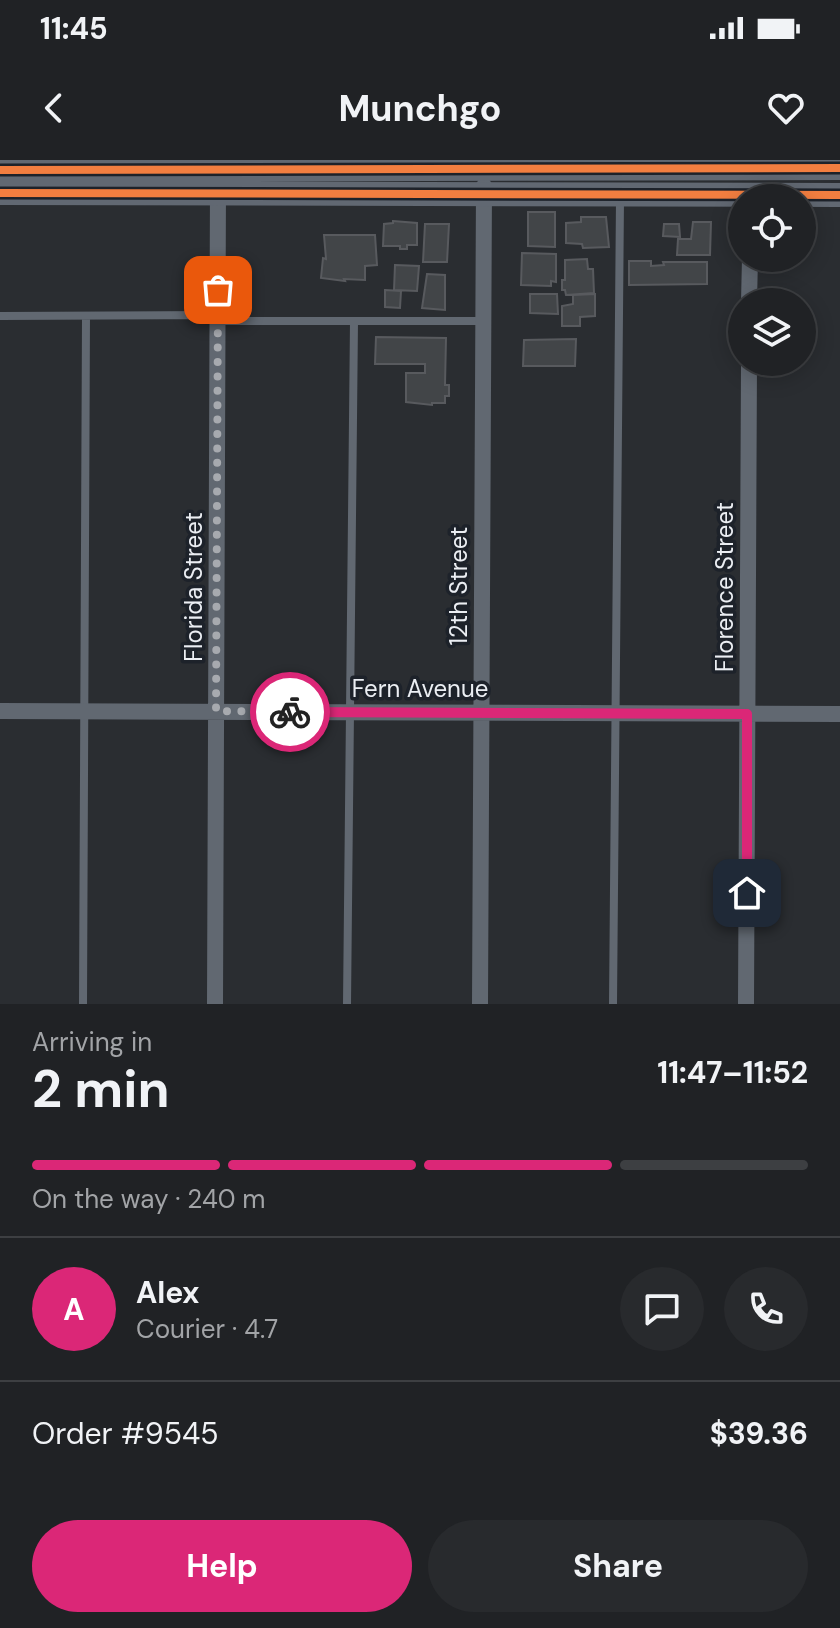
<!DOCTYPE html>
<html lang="en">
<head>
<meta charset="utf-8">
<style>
  :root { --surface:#202225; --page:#282a2d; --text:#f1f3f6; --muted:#a2a4a7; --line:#3d3f42; --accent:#db2777 }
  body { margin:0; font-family:"DM Sans",sans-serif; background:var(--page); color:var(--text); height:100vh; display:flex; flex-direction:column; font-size:30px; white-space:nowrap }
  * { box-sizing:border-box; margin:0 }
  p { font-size:26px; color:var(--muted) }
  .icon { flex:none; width:44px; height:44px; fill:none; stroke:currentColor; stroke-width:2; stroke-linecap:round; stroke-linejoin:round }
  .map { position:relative; height:844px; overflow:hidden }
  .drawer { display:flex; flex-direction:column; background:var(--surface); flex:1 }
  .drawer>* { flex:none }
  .controls { position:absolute; left:728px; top:24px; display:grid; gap:16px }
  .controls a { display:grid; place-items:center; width:88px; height:88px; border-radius:50%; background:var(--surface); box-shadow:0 4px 20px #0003,0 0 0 2px var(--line); font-size:40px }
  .pin { position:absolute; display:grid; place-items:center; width:68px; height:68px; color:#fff; margin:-34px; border-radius:16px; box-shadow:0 4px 12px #0006 }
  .courier { position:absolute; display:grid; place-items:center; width:80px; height:80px; margin:-40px; border:6px solid #db2777; border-radius:50%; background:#fff; color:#222; box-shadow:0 2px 10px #0007 }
  .summary em { font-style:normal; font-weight:700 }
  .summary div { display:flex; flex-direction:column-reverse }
  .summary { display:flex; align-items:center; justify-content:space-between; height:136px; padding:0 32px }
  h1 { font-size:52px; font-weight:700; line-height:60px }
  .bar { display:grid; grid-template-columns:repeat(4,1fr); gap:12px 8px; align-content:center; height:96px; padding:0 32px }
  .bar i { height:10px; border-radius:6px; background:var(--line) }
  .bar .on { background:var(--accent) }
  .bar p { grid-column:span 4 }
  .line { display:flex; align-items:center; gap:20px; padding:0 32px; border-top:2px solid var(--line) }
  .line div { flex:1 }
  .round { display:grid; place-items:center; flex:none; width:84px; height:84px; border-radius:42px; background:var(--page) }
  .cta { display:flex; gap:16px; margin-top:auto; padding:16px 32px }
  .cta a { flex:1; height:92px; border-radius:48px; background:var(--accent); color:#fff; font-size:32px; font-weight:700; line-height:92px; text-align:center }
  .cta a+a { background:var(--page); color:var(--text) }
  .status { display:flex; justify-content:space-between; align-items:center; height:56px; padding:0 40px; background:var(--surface); direction:ltr }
  .status svg { height:22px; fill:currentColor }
  header { display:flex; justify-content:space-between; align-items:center; height:104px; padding:0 32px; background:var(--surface); font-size:36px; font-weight:700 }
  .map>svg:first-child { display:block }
  .building { fill:#424548; stroke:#585a5e; stroke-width:2 }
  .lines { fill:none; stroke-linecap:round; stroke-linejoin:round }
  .service { stroke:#616871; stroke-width:8 }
  .minor { stroke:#616871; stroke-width:16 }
  .primary { stroke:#616872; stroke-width:24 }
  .cycleway-casing { stroke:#1d222a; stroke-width:13 }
  .cycleway { stroke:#f27e40; stroke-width:8 }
  .done { stroke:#a7aaaf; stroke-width:8; stroke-dasharray:0 14.4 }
  .route { stroke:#db2777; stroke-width:10 }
  .labels { text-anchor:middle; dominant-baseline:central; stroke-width:7; stroke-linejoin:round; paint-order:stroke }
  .street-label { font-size:24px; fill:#ebeef3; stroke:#1d222a }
</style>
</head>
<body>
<div class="status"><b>11:45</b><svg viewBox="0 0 49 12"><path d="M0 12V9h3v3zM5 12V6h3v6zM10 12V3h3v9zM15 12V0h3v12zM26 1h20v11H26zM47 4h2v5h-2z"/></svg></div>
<header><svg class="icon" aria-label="back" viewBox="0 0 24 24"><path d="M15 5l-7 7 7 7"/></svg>Munchgo<svg class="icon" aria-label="heart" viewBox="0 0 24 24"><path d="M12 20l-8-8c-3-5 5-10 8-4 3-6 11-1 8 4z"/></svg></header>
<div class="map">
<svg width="840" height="844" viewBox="0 0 840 844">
  <rect width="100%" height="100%" fill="#2a2d31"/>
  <path class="building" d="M 528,52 L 555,52 L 555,87 L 528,86 Z
    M 581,57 L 606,57 L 609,87 L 583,88 L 582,84 L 566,83 L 566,63 L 581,62 Z
    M 393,61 L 417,63 L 417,85 L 407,85 L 407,89 L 400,89 L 400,86 L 383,86 L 384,64 L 393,63 Z
    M 693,62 L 711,62 L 710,95 L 677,95 L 678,79 L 691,79 Z
    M 425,64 L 449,64 L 447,102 L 423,102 Z
    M 664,64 L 679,64 L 680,77 L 663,76 Z
    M 324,75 L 375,75 L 377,105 L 365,106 L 365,120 L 344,119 L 345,121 L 321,118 L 323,98 L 326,99 Z
    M 522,93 L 556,94 L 556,122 L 551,121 L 551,126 L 521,125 Z
    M 587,99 L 588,109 L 593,109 L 594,133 L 566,135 L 565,130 L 562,130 L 562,120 L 565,120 L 565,100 Z
    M 629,101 L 651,101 L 651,106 L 664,105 L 663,102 L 707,102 L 707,124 L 629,125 Z
    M 395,105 L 419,106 L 417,131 L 394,130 Z
    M 427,114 L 445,115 L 445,150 L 422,148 Z
    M 385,130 L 401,131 L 400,148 L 385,147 Z
    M 530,134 L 557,134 L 558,154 L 530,153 Z
    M 595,134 L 595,156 L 580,157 L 580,166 L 562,166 L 562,146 L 573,144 L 573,135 Z
    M 376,177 L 446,178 L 445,225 L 449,225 L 449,236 L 445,236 L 445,243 L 432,243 L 432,245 L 406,242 L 406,213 L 425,213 L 425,204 L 375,204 Z
    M 576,179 L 575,206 L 523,206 L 524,180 Z"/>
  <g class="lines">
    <path class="service" d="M 0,156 L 218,155
      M 218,161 L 483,161
      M 83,844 L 86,156
      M 347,844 L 354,161
      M 613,844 L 620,39"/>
    <path class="minor" d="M 749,142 L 750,98
      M 0,551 L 840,554
      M 215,844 L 218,25
      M 480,844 L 484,26
      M 746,844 L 749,202"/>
    <path class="primary" d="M 0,10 L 840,8
      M 0,33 L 840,35"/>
    <defs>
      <path id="cycleway" d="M 0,10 L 840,8
        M 0,33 L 840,35"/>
    </defs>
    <use href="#cycleway" class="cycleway-casing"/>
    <use href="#cycleway" class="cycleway"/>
  </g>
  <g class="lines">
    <path class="done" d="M 218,130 L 216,551 L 290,552"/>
    <path class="route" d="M 290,552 L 747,554 L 747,733"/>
  </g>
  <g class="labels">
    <g class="street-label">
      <text transform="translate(458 426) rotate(-90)">12th Street</text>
      <text transform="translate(193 427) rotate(-90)">Florida Street</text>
      <text transform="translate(724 427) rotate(-90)">Florence Street</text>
      <text x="420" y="528">Fern Avenue</text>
    </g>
  </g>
</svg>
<div class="controls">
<a><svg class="icon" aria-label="locate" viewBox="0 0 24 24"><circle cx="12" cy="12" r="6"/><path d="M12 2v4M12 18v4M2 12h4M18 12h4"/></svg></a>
<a><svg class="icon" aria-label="layers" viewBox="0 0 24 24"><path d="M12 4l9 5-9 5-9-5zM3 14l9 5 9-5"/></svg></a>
</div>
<div class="pin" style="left:218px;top:130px;background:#ea580c"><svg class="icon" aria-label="bag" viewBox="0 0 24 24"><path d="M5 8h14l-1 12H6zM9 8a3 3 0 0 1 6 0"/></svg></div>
<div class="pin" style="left:747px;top:733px;background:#1f2937"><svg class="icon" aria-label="home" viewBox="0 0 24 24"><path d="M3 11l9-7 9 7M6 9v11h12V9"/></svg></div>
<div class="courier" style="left:290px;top:552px"><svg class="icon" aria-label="bike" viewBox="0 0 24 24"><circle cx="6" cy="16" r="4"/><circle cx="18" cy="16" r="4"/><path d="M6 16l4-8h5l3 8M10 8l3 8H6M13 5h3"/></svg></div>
</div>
<section class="drawer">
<div class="summary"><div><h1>2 min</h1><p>Arriving in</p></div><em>11:47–11:52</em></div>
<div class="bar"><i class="on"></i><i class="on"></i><i class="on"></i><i></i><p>On the way · 240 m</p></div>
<div class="line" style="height:144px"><b class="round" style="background:var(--accent);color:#fff">A</b><div><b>Alex</b><p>Courier · 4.7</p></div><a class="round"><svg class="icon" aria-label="chat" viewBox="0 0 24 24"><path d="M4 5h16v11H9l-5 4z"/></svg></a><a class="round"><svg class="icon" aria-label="phone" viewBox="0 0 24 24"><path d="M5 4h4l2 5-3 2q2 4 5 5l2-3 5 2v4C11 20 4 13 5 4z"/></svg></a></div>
<div class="line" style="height:104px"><div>Order #9545</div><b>$39.36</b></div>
<div class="cta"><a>Help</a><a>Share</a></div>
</section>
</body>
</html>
